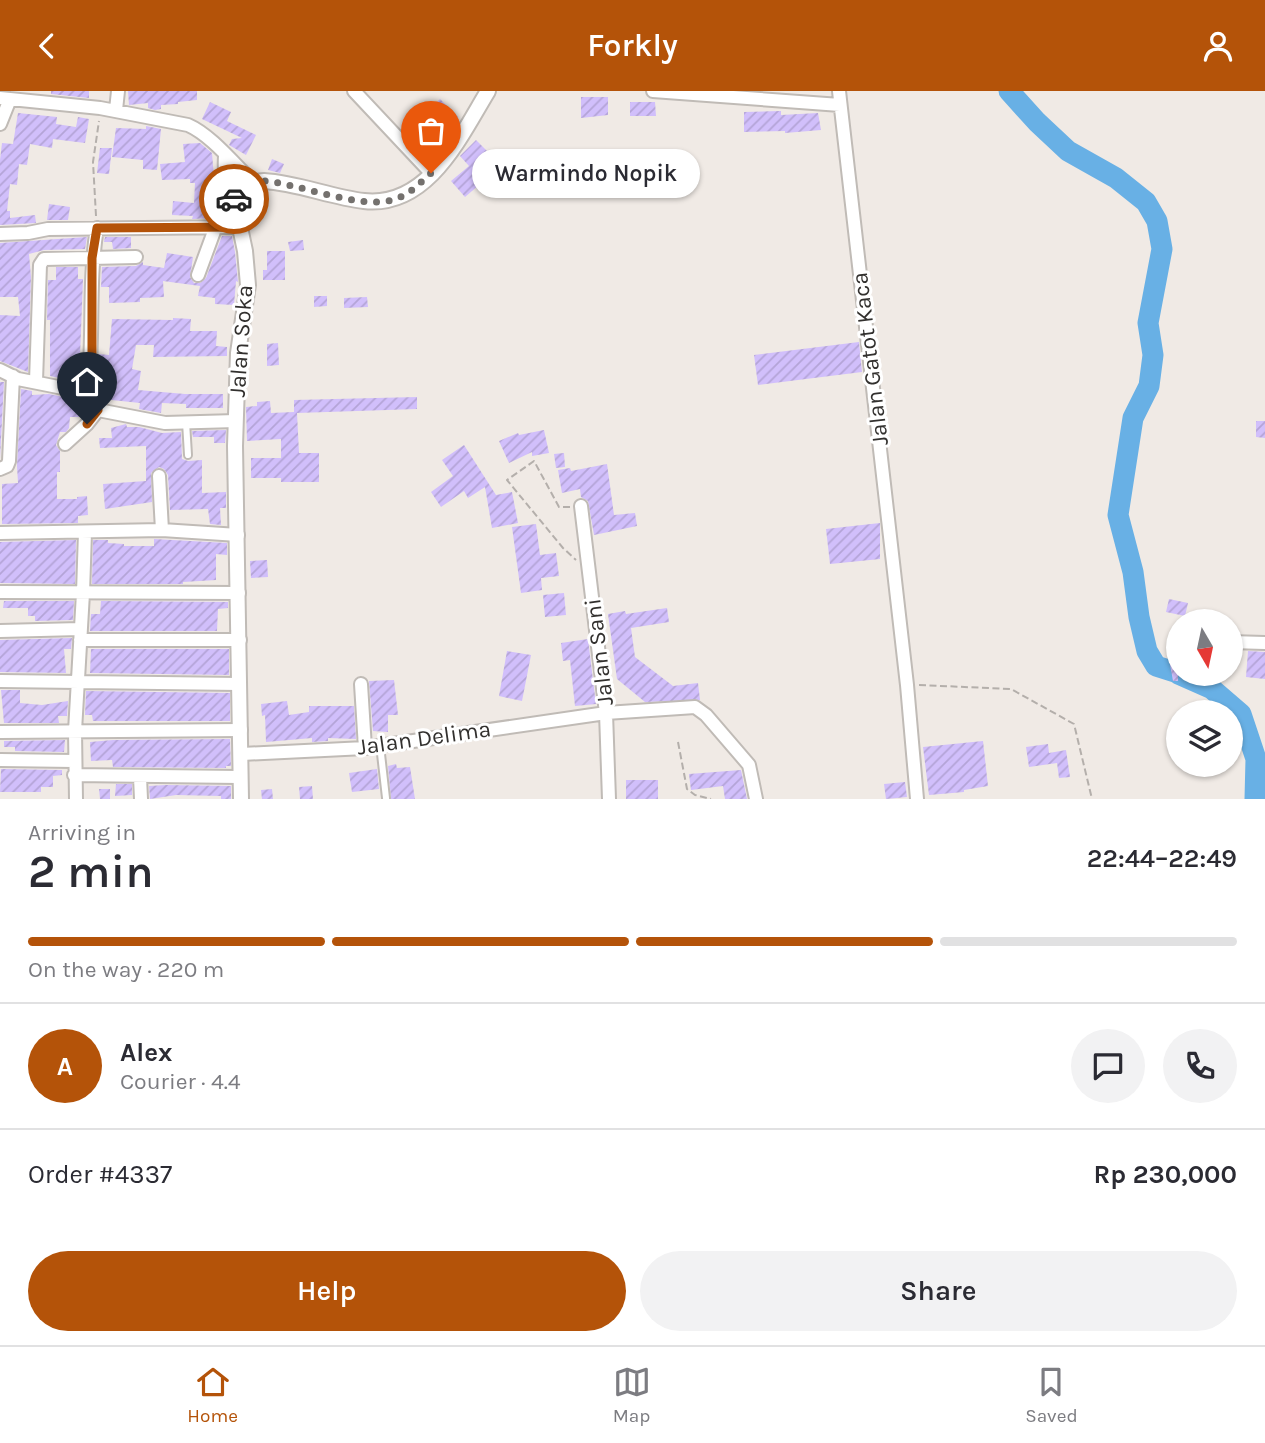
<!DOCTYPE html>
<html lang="en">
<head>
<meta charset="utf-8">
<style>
  :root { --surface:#fff; --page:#f2f2f3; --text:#2b2b33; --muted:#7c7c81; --line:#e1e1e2; --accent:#b45309 }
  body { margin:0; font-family:Karla,sans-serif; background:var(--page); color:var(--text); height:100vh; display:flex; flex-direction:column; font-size:26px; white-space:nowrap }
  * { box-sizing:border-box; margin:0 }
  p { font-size:23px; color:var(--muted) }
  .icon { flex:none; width:38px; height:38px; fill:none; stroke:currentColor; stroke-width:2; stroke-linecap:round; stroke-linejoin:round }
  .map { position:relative; height:708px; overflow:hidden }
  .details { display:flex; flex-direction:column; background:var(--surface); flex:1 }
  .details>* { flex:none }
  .needle { width:46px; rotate:171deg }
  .fabs { position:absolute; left:1166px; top:518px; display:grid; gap:14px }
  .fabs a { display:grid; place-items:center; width:77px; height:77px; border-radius:50%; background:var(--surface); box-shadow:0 2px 5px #0004; font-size:35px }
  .pin { position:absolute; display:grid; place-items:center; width:60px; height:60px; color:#fff; margin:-72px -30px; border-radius:50% 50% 50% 0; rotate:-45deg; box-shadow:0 0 7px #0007 }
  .pin .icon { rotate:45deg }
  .courier { position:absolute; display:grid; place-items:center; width:70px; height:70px; margin:-35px; border:5px solid #b45309; border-radius:50%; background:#fff; color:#222; box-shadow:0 2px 9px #0007 }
  .bubble { position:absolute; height:49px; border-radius:24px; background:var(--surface); box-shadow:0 2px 5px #0004; font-size:23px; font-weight:600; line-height:49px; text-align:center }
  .head em { font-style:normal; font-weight:600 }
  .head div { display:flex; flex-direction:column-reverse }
  .head { display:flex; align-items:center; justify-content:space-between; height:119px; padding:0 28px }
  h1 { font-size:46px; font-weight:600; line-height:52px }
  .bar { display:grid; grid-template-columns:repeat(4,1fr); gap:10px 7px; align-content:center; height:84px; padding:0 28px }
  .bar i { height:9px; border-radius:5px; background:var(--line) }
  .bar .current { background:var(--accent) }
  .bar p { grid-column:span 4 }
  .line { display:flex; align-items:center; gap:18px; padding:0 28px; border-top:2px solid var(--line) }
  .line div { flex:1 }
  .round { display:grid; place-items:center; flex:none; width:74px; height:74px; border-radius:37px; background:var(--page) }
  .primary-button { display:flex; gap:14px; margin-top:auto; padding:14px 28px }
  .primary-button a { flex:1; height:80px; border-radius:42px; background:var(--accent); color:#fff; font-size:28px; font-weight:600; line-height:80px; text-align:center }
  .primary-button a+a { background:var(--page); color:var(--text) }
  header { display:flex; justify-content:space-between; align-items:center; height:91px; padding:0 28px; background:var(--accent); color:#fff; font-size:32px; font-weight:600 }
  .menu { display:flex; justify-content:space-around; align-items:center; height:98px; border-top:2px solid var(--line); background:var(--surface); font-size:19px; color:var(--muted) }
  .menu a { display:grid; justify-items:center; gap:4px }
  .menu .current { color:var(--accent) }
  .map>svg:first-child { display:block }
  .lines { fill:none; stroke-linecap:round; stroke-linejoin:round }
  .river { stroke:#68b0e5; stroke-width:21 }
  .building { fill:url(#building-hatch) }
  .service-casing { stroke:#c0bbb6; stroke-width:10 }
  .minor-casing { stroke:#c0bbb6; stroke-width:16 }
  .tertiary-casing { stroke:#c0bbb6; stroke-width:18 }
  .path { stroke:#b4afab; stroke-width:2; stroke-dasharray:7 3.5; stroke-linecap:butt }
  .service { stroke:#fff; stroke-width:6 }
  .minor { stroke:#fff; stroke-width:12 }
  .tertiary { stroke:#fff; stroke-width:14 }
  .done { stroke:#74716e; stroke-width:7; stroke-dasharray:0 12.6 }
  .route { stroke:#b45309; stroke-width:9 }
  .labels { text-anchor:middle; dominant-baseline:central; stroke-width:6; stroke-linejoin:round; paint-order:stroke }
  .street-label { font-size:23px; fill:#32302e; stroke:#fff }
</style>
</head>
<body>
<header><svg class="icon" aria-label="back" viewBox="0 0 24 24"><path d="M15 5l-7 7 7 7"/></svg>Forkly<svg class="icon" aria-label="person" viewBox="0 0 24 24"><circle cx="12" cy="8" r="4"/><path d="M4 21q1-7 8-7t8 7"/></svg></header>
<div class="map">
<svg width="1265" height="708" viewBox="0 0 1265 708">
  <defs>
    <pattern id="building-hatch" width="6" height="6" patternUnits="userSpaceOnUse" patternTransform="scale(1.75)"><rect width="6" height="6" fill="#d1bffb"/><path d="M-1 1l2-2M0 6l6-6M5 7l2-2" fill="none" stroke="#b4a4d7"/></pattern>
  </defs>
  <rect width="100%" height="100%" fill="#f0eae5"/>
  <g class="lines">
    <path class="river" d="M 1009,0 L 1037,31 L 1068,60 L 1116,87 L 1146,111 L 1157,130 L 1162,158 L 1148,232 L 1153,264 L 1149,295 L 1133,327 L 1118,424 L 1133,481 L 1139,526 L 1147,560 L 1156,575 L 1178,582
      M 1178,583 L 1212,598 L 1241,623 L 1256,668 L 1255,708"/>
  </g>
  <path class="building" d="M 51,0 L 89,0 L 89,7 L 51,3 Z
    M 128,0 L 197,0 L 197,9 L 178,11 L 178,13 L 161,14 L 161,18 L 155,19 L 148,17 L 148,12 L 129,14 Z
    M 581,6 L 608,6 L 608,24 L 581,27 Z
    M 440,8 L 458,26 L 445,39 L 427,21 Z
    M 210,11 L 231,21 L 227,30 L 256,44 L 246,64 L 229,54 L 232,48 L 242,47 L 202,28 Z
    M 630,11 L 655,11 L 656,25 L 630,25 Z
    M 781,20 L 781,24 L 818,22 L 821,39 L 785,42 L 785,40 L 744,41 L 744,21 Z
    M 18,22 L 57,26 L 56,33 L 76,36 L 78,26 L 89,28 L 85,52 L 53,48 L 52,57 L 30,53 L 27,74 L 19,73 L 17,94 L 10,93 L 7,120 L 10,120 L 10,127 L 35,124 L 36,132 L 0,134 L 0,69 L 2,52 L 13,53 Z
    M 146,35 L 161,38 L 157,79 L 143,78 L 143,69 L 112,66 L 116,37 L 146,38 Z
    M 476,49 L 493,66 L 479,80 L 486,88 L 465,106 L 451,90 L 469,75 L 460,65 Z
    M 200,52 L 212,62 L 216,111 L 222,112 L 220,127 L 192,128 L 193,125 L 172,124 L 173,110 L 194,112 L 195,92 L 190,92 L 190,88 L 162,89 L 160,73 L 185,71 L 183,53 Z
    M 100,57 L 112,57 L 109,83 L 97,82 Z
    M 272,68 L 284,73 L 280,82 L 268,79 Z
    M 49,113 L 70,116 L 68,129 L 47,129 Z
    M 222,145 L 232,145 L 235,161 L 238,191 L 236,190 L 234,214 L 215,213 L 215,207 L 198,205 L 200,195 L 163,190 L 164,206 L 140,207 L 140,211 L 109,212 L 109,196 L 101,196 L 102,176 L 136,175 L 143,171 L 143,174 L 164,177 L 167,162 L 193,166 L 190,186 L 194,192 L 200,192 L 206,187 Z
    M 87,146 L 85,158 L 44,159 L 29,163 L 31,186 L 28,281 L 0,270 L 0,224 L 20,225 L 18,206 L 0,206 L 0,152 Z
    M 105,146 L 131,146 L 131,157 L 113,158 L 112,151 L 104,151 Z
    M 303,149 L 304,159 L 290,160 L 288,151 Z
    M 267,160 L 285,160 L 285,189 L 263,189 L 263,179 L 267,179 Z
    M 56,176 L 78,176 L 78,188 L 83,188 L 79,291 L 50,285 L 50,229 L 47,229 L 48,189 L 56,189 Z
    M 314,205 L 327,205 L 327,215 L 314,216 Z
    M 367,206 L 368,216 L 344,217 L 344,207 Z
    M 173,227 L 191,228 L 190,240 L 217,240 L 216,255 L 227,256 L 227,265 L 153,266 L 154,254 L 136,254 L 132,278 L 141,280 L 138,299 L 185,303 L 223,303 L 223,317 L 186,317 L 186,313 L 162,312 L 161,322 L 139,318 L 140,312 L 102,308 L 97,300 L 99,263 L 109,264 L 112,228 L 173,229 Z
    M 859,251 L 862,281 L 758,294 L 754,264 Z
    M 278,252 L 279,274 L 267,275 L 267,253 Z
    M 0,291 L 4,291 L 0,368 Z
    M 21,298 L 32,300 L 32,304 L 49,303 L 79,309 L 79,326 L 70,326 L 69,337 L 66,341 L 60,341 L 56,354 L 60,360 L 60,381 L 57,381 L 57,408 L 77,408 L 77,406 L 87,405 L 88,424 L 78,425 L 78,432 L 2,433 L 2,393 L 18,392 L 17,375 Z
    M 417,306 L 417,318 L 297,322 L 299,362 L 319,362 L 319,391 L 281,391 L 281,387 L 251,387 L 251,367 L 281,367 L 281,348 L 247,350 L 246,316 L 257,315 L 257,311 L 270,310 L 271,322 L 294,321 L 294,309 Z
    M 1256,330 L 1265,330 L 1265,347 L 1256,346 Z
    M 126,333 L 127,336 L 139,336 L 162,342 L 181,341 L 182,368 L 188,370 L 202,369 L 202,402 L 226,401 L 226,417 L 220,417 L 221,434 L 210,433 L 208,418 L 170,419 L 168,384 L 164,378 L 159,376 L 151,382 L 152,411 L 105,418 L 103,393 L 146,390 L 146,355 L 100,357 L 99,347 L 112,347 L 111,337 Z
    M 226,339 L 225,352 L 214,352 L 214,346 L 193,346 L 192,340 Z
    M 544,339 L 549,362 L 532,365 L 532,361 L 509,372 L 499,350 L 518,342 L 519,344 Z
    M 464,354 L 496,404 L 512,401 L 518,432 L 492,437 L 485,396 L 468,407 L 464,400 L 441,416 L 431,401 L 453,385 L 442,369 Z
    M 564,362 L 565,376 L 556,377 L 554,363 Z
    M 607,373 L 614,424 L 635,422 L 637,435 L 594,444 L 588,410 L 581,406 L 580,398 L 562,402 L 558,379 L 570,377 L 571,380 Z
    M 880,432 L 880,468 L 830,473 L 826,438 Z
    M 536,433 L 540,464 L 556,462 L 559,485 L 541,487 L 542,499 L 521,502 L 512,436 Z
    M 154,448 L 227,452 L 227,464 L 216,463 L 216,489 L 183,491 L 183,493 L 92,493 L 93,449 L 108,449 L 108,452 L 124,453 L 124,455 L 154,455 Z
    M 76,449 L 75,493 L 0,492 L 0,451 Z
    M 267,469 L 268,486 L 251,487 L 250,470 Z
    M 564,502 L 566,524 L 545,526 L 543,504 Z
    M 1169,508 L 1188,512 L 1185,525 L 1166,521 Z
    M 4,510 L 74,510 L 73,529 L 35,530 L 35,525 L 28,525 L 28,517 L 3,517 Z
    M 101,510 L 228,511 L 228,517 L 218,518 L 217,540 L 90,540 L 91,523 L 100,523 Z
    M 667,517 L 669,531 L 631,537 L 635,566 L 673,595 L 698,592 L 700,609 L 645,611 L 617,588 L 608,523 L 625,520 L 626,523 Z
    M 72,547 L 71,558 L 64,558 L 66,582 L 0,581 L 0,549 Z
    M 588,548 L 596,613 L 575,615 L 570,569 L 563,570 L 561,552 Z
    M 1178,555 L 1178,590 L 1173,590 L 1167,557 Z
    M 89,558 L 229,558 L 229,584 L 90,582 L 91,558 Z
    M 507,560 L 531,564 L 522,610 L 499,605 Z
    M 1248,560 L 1265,561 L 1265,588 L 1246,586 Z
    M 394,589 L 398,624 L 388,624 L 388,641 L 373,640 L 369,590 Z
    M 1,599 L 20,599 L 20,612 L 42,614 L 68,610 L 67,625 L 58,625 L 59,632 L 4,632 Z
    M 86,600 L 230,602 L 230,630 L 93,630 L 92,624 L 85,624 Z
    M 287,610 L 289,624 L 309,621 L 309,615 L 354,615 L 356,648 L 328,647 L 328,650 L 312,651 L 312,647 L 266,651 L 265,624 L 262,625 L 261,613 Z
    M 230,648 L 231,675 L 226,675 L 226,677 L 113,676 L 112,669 L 91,670 L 90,651 L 113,649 Z
    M 65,649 L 64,661 L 15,660 L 15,656 L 4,656 L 4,650 Z
    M 983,650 L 988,695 L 964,699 L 964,701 L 929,704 L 923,656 Z
    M 1048,653 L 1049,662 L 1066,659 L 1070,686 L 1059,687 L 1057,672 L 1029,676 L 1026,656 Z
    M 396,673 L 397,677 L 410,676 L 415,708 L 391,708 L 388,675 Z
    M 1,678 L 62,679 L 62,684 L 53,685 L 53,696 L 41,696 L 41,701 L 0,701 Z
    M 377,678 L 379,698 L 352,701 L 349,682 Z
    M 741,679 L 747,708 L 725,708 L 723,695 L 691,699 L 689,683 Z
    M 626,689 L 658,689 L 658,708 L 626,708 Z
    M 905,691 L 907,706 L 886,708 L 884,693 Z
    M 116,693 L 132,693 L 132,704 L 115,705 Z
    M 166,694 L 231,695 L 231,708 L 221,708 L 221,705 L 176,704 L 150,708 L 149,695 Z
    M 312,695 L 313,708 L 300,708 L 299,696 Z
    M 99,698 L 110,698 L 110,708 L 100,708 Z
    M 272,698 L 273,708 L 262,708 L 261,699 Z"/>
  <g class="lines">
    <defs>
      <path id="service" d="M 186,331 L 188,364
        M 380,654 L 386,707"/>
      <path id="minor" d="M 354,0 L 431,82
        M 653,0 L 840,14
        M 839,0 L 907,594 L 917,708
        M 0,7 L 100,17 L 188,34 C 211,44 234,73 253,91
        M 116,19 L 118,0
        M 0,33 L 10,8
        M 225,65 C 224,82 225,93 234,108
        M 0,143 L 28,142 L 48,138 L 239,136
        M 198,184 L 216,135
        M 0,279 L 18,288 L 88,302 L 98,319 L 165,332 L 236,330
        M 36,290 L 40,174 L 44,168 L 136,166
        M 88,302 C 94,247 88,191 97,137
        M 65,353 L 87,333 L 98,319
        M 0,378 L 7,375 L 9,370 L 13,285
        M 159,385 L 162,439
        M 581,415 L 606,622 L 609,708
        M 0,442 L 162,439 L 238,444
        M 0,501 L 239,502
        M 0,540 L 80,538
        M 80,549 L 240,549
        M 1230,551 L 1265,552
        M 0,590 L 239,593
        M 361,593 L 365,657
        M 0,641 L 241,639
        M 242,663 L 365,657 L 606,622 L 695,616 L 706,624 L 749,674 L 756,708
        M 0,669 L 74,670
        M 74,684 L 239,686
        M 140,686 L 141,708
        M 76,708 L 75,640 L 83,502 L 85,441"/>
      <path id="tertiary" d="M 241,708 L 235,355 L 238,262 L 248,194 L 245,160 L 234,108 C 242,96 249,91 264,90 C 298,92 330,106 364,110 C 428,117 460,46 488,0"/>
    </defs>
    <use href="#service" class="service-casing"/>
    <use href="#minor" class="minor-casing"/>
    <use href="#tertiary" class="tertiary-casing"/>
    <path class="path" d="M 96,125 L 93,71 L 99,30
      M 570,416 L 559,416 L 534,370 L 507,389 L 563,457 L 576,469
      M 919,594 L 1011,598 L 1074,633 L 1092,708
      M 678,651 L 687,698 L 695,704 L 711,708"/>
    <use href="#service" class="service"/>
    <use href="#minor" class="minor"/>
    <use href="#tertiary" class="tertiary"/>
  </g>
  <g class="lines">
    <path class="done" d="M 234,108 C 242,96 249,91 264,90 C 301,93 357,118 392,109 C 408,105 419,93 431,82"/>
    <path class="route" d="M 87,333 L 98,319 L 88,302 L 92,266 L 92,167 L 97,137 L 239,136 L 234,108"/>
  </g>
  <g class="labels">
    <g class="street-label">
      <text transform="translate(241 250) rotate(-86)">Jalan Soka</text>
      <text transform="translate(870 268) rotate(-97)">Jalan Gatot Kaca</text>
      <text transform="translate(599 561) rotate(-97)">Jalan Sani</text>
      <text transform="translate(424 647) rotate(-8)">Jalan Delima</text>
    </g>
  </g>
</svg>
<div class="fabs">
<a><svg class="needle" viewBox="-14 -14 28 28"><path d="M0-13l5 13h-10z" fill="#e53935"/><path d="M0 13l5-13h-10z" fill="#7c7c81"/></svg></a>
<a><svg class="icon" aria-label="layers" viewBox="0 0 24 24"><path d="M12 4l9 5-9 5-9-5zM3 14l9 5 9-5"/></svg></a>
</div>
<div class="pin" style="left:431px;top:82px;background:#ea580c"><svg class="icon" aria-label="bag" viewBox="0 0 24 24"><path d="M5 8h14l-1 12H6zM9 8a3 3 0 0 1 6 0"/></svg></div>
<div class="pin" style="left:87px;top:333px;background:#1f2937"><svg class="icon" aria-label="home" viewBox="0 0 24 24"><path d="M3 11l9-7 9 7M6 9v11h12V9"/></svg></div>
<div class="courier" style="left:234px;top:108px"><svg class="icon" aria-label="car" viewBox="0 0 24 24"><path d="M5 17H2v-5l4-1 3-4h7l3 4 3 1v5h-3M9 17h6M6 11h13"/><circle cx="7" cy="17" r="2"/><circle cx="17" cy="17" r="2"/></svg></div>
<div class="bubble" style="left:472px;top:58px;width:228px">Warmindo Nopik</div>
</div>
<section class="details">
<div class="head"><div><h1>2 min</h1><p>Arriving in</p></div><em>22:44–22:49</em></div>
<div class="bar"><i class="current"></i><i class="current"></i><i class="current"></i><i></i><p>On the way · 220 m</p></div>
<div class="line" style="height:126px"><b class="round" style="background:var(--accent);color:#fff">A</b><div><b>Alex</b><p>Courier · 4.4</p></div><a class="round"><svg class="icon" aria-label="chat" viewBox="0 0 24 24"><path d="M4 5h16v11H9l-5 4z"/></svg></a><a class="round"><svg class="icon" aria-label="phone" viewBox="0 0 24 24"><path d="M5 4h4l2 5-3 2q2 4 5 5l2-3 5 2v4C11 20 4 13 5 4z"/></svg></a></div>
<div class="line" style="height:91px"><div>Order #4337</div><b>Rp 230,000</b></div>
<div class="primary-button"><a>Help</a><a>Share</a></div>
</section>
<nav class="menu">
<a class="current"><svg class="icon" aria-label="home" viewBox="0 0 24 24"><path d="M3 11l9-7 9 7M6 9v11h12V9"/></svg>Home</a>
<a><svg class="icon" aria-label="map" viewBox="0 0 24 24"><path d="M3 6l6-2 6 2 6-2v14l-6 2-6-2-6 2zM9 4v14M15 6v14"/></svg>Map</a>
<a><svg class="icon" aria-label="saved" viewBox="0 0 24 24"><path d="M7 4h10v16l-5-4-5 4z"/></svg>Saved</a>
</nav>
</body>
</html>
